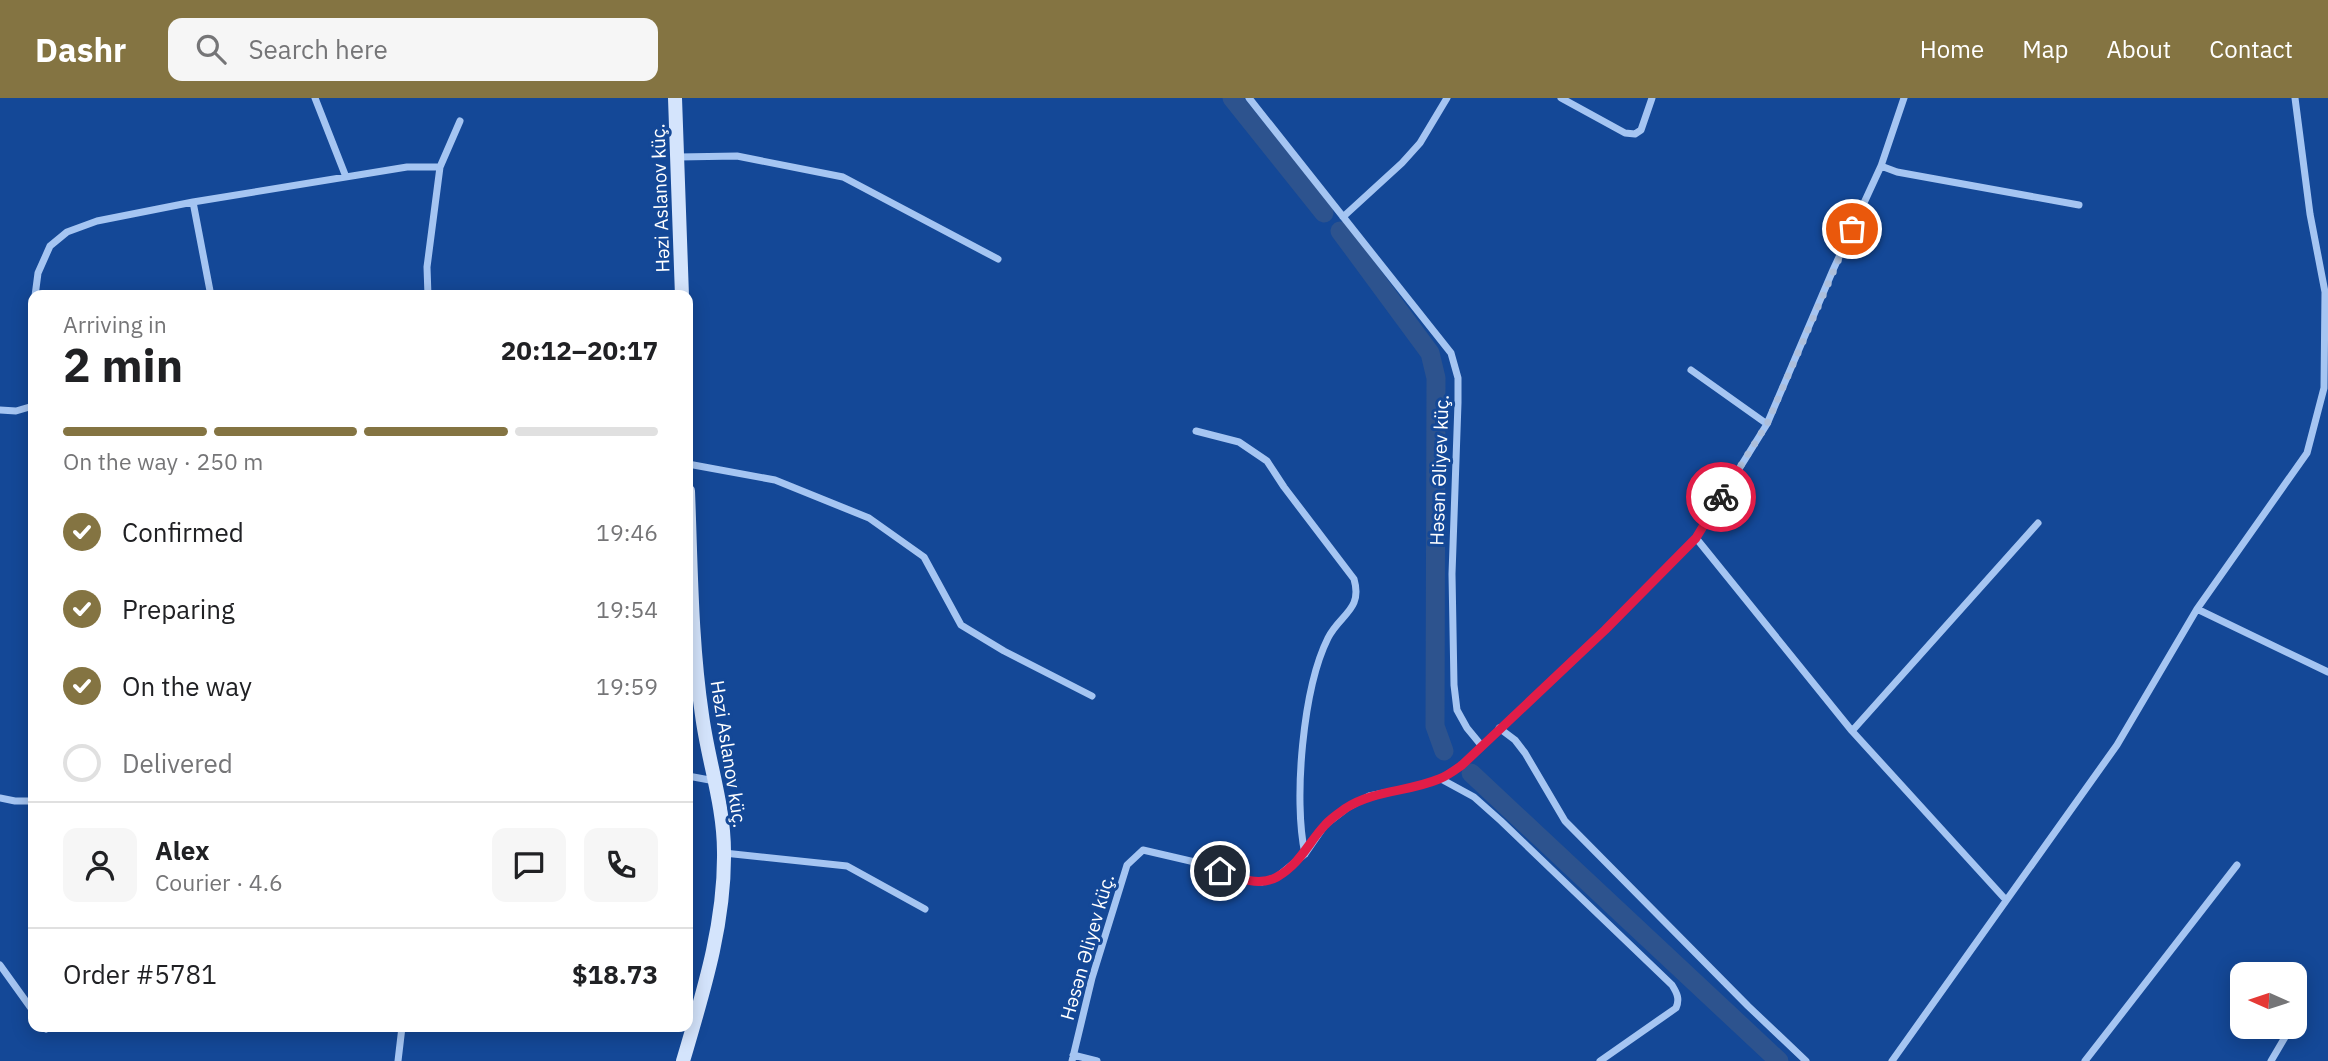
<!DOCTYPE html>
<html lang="en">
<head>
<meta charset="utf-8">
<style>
  :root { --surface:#fff; --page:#f6f6f6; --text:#202124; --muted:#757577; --line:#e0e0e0; --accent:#847442 }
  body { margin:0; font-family:"IBM Plex Sans",sans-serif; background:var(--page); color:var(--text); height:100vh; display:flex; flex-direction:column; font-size:26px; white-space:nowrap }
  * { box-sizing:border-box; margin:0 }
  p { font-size:23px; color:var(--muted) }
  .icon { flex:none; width:38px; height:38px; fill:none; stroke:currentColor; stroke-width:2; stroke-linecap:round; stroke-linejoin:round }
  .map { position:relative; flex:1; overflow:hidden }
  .details { position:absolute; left:28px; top:192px; width:665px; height:742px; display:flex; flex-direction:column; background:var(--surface); border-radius:14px; box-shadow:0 4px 18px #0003 }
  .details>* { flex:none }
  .needle { width:46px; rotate:273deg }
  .tools { position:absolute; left:2230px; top:864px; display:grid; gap:14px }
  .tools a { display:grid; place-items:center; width:77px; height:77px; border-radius:14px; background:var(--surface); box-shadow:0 4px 18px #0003; font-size:35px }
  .pin { position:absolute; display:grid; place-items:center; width:60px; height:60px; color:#fff; margin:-30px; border:4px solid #fff; border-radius:50%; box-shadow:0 2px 7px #0007 }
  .courier { position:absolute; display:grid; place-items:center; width:70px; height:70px; margin:-35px; border:5px solid #e11d48; border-radius:50%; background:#fff; color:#222; box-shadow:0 2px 9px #0007 }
  .head em { font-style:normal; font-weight:700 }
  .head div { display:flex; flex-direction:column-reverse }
  .head { display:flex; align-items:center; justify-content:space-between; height:119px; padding:0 35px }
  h1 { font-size:46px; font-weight:700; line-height:52px }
  .bar { display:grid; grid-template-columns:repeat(4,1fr); gap:10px 7px; align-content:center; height:84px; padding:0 35px }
  .bar i { height:9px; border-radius:5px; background:var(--line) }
  .bar .selected { background:var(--accent) }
  .bar p { grid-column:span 4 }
  .line { display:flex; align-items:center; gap:18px; padding:0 35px; border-top:2px solid var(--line) }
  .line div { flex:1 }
  .round { display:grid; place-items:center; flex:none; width:74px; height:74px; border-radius:14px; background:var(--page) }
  ol { padding:0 35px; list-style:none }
  li { display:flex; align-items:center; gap:21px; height:77px }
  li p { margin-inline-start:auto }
  li .icon { padding:7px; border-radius:50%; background:var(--accent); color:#fff; stroke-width:4 }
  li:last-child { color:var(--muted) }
  li i { width:38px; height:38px; border:4px solid var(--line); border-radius:50% }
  header { display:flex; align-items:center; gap:42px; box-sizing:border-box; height:98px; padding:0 35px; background:var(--accent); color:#fff }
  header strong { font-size:33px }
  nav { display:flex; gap:38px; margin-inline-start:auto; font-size:24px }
  .search { width:490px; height:63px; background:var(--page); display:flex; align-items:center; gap:18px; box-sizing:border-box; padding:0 24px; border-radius:14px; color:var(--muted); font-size:26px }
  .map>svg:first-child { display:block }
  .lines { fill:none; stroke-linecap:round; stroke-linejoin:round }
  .canal { stroke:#2d538e; stroke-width:19 }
  .street { stroke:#a5c5f2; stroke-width:7 }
  .secondary { stroke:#d4e4fc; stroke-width:14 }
  .done { stroke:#adbfdb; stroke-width:7; stroke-dasharray:0 12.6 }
  .route { stroke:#e11d48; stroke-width:9 }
  .labels { text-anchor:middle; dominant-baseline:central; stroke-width:6; stroke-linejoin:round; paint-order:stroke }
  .street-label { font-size:19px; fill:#fff; stroke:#144897 }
</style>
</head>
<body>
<header>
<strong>Dashr</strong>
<div class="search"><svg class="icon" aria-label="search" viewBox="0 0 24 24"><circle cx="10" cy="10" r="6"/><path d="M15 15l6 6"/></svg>Search here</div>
<nav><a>Home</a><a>Map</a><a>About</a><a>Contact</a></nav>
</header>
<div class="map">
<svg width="2328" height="963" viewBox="0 0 2328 963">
  <rect width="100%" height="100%" fill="#144897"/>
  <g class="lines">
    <path class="canal" d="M 1232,0 L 1324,115
      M 1340,133 L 1430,255 L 1436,280 L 1435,628 L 1444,653
      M 1471,675 L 1779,963"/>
    <path class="street" d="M 315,0 L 346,79
      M 1249,0 L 1451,255 L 1458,280 L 1458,305 L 1452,476 L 1454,587 L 1457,612 L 1467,630 L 1481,647
      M 1561,0 L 1625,35 L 1635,36 L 1641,32 L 1652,0
      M 679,59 L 737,58 L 843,79 L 998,161
      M 1881,68 L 1897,74 L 2079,107
      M 193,104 L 211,198
      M 1343,119 L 1402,65 L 1420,45 L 1447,0
      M 35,198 L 38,175 L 50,148 L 67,134 L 97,123 L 193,104 L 407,69 L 440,69
      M 428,198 L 427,169 L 440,69 L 460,23
      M 33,212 L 33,218
      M 1691,272 L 1767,326
      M 0,312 L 16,313 L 33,308
      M 1196,333 L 1239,344 L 1267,363 L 1284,389 L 1354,481 C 1363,512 1340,516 1328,540 C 1303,590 1293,702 1305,756
      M 688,366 L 775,382 L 869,420 L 924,459 L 961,527 L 1004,553 L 1092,598
      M 1696,440 L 1852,633 L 2006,802
      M 2197,511 L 2328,574
      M 1499,630 L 1515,642 L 1525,655 L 1565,723 L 1748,908 L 1806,963
      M 1852,633 L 2038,425
      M 688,678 L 715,683
      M 1441,681 L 1474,699 L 1501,723 L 1672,887 C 1677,895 1680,901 1676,910 L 1600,963
      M 0,700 L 15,703 L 33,703
      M 724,755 L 847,768 L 925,811
      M 0,867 L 33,913
      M 2294,925 L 2297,920
      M 45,929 L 46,931
      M 1073,957 L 1097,963
      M 398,963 L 402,929
      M 1072,963 L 1092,880 L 1127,767 L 1143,752 L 1199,765 L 1241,781 L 1262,784 L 1277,779 L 1305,756 L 1325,727 L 1347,710 L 1369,698 L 1414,689 L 1441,681 L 1462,667 L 1605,532 L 1696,440 L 1767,326 L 1833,172 L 1881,68 L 1904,0
      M 1892,963 L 2117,647 L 2197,511 L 2307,355 L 2324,290 L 2325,194 L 2310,116 L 2295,0
      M 2085,963 L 2237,767
      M 2271,963 L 2291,929"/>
    <path class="secondary" d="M 675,0 L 682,198
      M 683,963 C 703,895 725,826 724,754 C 724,707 708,663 702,617 C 691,543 691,468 688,393"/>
  </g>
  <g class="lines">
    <path class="done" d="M 1721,399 L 1767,326 L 1852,131"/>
    <path class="route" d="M 1220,773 C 1238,780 1259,789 1277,779 C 1301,765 1308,745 1325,727 C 1330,721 1339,715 1346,710 C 1374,692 1408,694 1439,681 C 1447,678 1455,672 1462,667 L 1605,532 L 1696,440 L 1721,399"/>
  </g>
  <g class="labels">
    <g class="street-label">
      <text transform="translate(660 100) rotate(-92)">Həzi Aslanov küç.</text>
      <text transform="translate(1439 372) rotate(-88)">Həsən Əliyev küç.</text>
      <text transform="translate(729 656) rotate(81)">Həzi Aslanov küç.</text>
      <text transform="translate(1087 849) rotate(-74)">Həsən Əliyev küç.</text>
    </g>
  </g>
</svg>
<div class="tools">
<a><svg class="needle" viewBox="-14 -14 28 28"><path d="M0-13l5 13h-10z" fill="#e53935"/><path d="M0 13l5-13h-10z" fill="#757577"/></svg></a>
</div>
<div class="pin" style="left:1852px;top:131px;background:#ea580c"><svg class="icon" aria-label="bag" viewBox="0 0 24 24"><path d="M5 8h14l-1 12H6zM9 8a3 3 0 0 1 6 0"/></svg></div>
<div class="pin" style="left:1220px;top:773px;background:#1f2937"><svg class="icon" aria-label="home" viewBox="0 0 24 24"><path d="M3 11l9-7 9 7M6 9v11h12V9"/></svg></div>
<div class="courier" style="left:1721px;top:399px"><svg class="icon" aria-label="bike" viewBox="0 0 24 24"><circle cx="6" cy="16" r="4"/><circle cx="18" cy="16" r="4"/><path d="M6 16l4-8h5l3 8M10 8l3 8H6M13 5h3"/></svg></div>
<section class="details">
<div class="head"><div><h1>2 min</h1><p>Arriving in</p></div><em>20:12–20:17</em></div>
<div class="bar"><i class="selected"></i><i class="selected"></i><i class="selected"></i><i></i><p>On the way · 250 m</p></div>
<ol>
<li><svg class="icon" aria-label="check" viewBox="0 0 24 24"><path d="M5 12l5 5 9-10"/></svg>Confirmed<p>19:46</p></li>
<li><svg class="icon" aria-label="check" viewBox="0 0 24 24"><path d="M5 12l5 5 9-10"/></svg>Preparing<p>19:54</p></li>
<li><svg class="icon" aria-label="check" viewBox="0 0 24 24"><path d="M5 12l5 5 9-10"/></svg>On the way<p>19:59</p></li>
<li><i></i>Delivered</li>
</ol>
<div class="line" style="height:126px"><a class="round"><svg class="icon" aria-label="person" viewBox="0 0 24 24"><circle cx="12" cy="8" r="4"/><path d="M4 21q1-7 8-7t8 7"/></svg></a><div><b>Alex</b><p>Courier · 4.6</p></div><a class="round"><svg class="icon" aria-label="chat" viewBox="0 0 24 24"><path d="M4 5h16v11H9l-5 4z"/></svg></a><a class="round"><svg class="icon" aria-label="phone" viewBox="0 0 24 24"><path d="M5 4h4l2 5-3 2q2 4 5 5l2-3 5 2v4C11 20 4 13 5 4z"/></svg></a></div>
<div class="line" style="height:91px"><div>Order #5781</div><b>$18.73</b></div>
</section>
</div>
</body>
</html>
